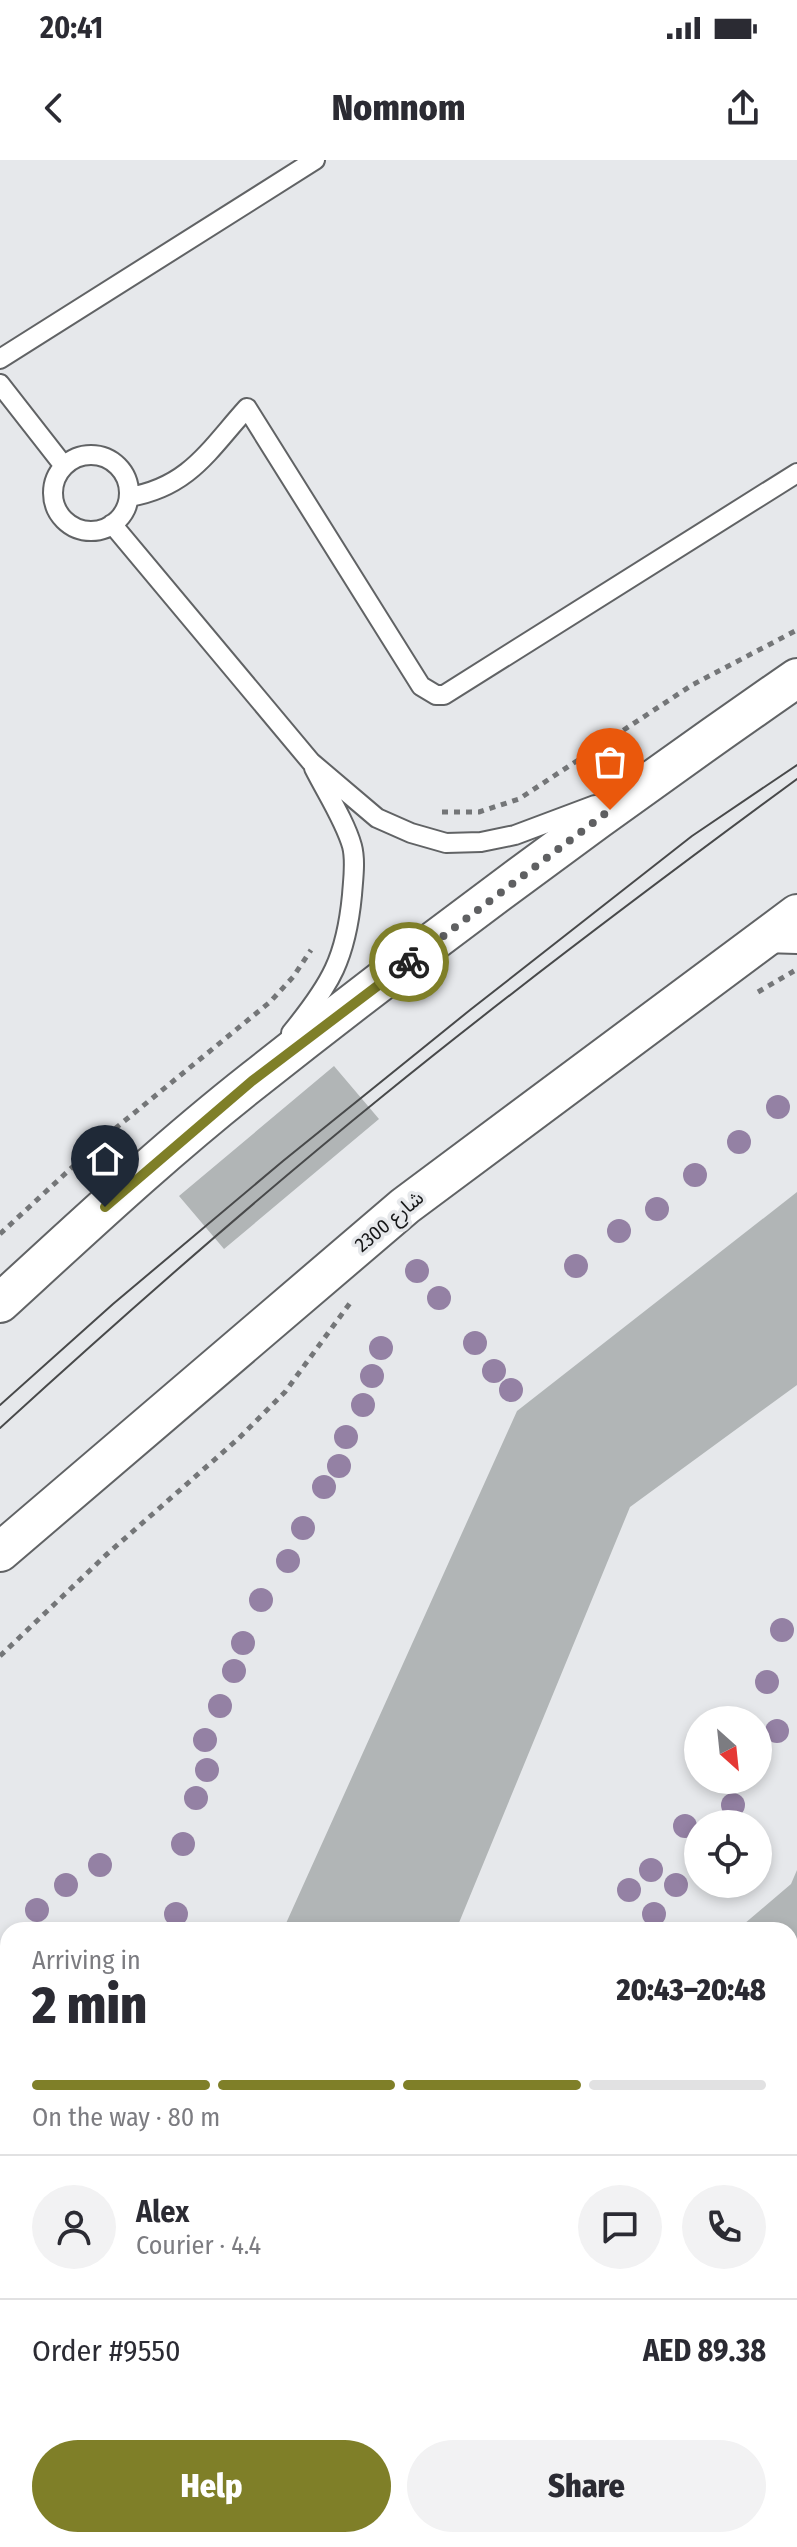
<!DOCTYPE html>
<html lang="en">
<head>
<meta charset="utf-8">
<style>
  :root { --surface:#fff; --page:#f2f2f3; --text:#2b2b33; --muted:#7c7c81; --line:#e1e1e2; --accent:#7f7f28 }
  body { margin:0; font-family:"Fira Sans Condensed","Noto Sans Arabic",sans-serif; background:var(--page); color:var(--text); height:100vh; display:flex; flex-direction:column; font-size:30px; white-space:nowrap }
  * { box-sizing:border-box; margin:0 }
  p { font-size:26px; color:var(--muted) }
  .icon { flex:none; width:44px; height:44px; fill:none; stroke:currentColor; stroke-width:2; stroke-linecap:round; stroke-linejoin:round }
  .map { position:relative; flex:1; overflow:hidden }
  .panel { position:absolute; left:0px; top:1762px; width:798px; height:626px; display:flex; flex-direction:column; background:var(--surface); border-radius:24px 24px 0 0; box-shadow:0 4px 12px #0003 }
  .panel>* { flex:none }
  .needle { width:52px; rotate:153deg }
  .controls { position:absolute; left:684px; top:1546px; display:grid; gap:16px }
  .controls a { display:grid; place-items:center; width:88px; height:88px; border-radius:50%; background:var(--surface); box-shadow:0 4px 12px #0003; font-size:40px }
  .pin { position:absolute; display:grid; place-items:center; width:68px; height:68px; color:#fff; margin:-82px -34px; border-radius:50% 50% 50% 0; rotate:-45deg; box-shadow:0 0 8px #0007 }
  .pin .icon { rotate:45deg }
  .courier { position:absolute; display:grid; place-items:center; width:80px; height:80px; margin:-40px; border:6px solid #7f7f28; border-radius:50%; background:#fff; color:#222; box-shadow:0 2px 10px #0007 }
  .head em { font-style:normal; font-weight:800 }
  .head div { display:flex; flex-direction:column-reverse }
  .head { display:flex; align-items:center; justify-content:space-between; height:136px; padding:0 32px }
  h1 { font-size:52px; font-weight:800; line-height:60px }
  .bar { display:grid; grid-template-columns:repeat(4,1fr); gap:12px 8px; align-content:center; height:96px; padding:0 32px }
  .bar i { height:10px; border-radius:6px; background:var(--line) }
  .bar .active { background:var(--accent) }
  .bar p { grid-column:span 4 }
  .line { display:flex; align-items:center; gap:20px; padding:0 32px; border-top:2px solid var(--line) }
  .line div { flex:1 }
  .round { display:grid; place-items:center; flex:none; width:84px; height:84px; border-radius:42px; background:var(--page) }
  .cta { display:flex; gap:16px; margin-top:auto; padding:16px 32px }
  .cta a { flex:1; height:92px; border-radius:48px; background:var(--accent); color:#fff; font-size:32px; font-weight:800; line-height:92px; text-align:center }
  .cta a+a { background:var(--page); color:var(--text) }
  .status { display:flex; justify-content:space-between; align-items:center; height:56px; padding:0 40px; background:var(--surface); direction:ltr }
  .status svg { height:22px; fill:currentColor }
  header { display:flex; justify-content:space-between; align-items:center; height:104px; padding:0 32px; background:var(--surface); font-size:36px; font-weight:800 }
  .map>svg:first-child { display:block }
  .building { fill:#b1b5b6 }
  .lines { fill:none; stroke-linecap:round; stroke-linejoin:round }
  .service-casing { stroke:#616365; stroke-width:22 }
  .minor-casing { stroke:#616365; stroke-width:42 }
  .path { stroke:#747678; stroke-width:5; stroke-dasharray:6 6; stroke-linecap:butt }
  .service { stroke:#fff; stroke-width:18 }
  .minor { stroke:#fff; stroke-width:38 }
  .tram { stroke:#48494a; stroke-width:2 }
  .tree { fill:#9481a4 }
  .done { stroke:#5f6062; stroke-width:8; stroke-dasharray:0 14.4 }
  .route { stroke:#7f7f28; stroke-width:10 }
  .labels { text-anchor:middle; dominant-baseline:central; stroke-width:7; stroke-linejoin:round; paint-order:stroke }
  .street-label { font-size:20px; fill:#161718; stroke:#e6e8eb }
</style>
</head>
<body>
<div class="status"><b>20:41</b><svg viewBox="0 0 49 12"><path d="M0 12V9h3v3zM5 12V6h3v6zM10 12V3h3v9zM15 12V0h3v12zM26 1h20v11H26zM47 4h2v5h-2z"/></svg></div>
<header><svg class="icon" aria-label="back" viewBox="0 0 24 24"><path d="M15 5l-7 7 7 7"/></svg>Nomnom<svg class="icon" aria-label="share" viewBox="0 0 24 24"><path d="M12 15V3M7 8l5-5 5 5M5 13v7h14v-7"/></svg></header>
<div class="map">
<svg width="797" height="2387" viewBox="0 0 797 2387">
  <rect width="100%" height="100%" fill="#e6e8eb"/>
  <path class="building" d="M 334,906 L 379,959 L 224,1089 L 179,1036 Z
    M 797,1032 L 797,1225 L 630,1347 L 456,1770 L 283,1770 L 517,1251 Z
    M 797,1710 L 797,1993 L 790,1999 L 790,1770 L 737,1770 L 791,1724 Z"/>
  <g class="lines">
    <defs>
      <path id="service" d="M 0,199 L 315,0
        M 0,224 L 64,306
        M53 333a38 38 0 1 1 76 0a38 38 0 1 1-76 0Z
        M 129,337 C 189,327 209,290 247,248 L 421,526 L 436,535 L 444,535 L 797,313
        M 112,364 L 311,602 L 377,658 L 411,673 L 446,683 L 481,682 L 515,675 L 595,645
        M 764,783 L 797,784
        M 291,873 C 331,824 346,798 352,735 C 353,720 356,701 352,686 C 345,661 326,632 314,608
        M 0,1886 L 8,1880
        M 0,1912 L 8,1923
        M 0,2027 L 8,2038
        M 790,2079 L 797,2074
        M 0,2169 L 8,2163
        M 0,2293 L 8,2310
        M 42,2380 L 46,2387
        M 190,2380 L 194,2387
        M 424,2387 L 432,2380"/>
      <path id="minor" d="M 0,1143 C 83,1067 165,990 254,920 C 431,780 612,646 797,518
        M 0,1392 L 405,1046 L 797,754"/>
    </defs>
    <use href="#service" class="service-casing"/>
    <use href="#minor" class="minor-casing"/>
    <path class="path" d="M 442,652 L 479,652 L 519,639 L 692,525 L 797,470
      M 758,832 L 794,811
      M 0,1074 L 106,976 L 270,842 L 293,817 L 311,790
      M 0,1496 L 106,1395 L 238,1279 L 285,1232 L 350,1143"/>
    <use href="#service" class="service"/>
    <use href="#minor" class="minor"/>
    <path class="tram" d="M 0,1245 L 113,1144 L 283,1001 L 470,850 L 692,676 L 797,605
      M 0,1268 C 125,1154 252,1042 384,935 C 518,826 657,722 797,619"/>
  </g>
  <g class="tree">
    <circle cx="778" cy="947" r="12"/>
    <circle cx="739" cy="982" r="12"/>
    <circle cx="695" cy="1015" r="12"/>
    <circle cx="657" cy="1049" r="12"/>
    <circle cx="619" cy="1071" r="12"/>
    <circle cx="576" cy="1106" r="12"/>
    <circle cx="417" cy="1111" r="12"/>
    <circle cx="439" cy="1138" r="12"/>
    <circle cx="475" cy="1183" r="12"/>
    <circle cx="381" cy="1188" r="12"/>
    <circle cx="494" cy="1211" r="12"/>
    <circle cx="372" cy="1216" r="12"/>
    <circle cx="511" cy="1230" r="12"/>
    <circle cx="363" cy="1245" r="12"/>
    <circle cx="346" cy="1277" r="12"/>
    <circle cx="339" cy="1306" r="12"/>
    <circle cx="324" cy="1327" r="12"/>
    <circle cx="303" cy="1368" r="12"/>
    <circle cx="288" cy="1401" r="12"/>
    <circle cx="261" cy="1440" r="12"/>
    <circle cx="782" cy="1470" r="12"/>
    <circle cx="243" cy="1483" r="12"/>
    <circle cx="234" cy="1511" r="12"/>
    <circle cx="767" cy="1522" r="12"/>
    <circle cx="220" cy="1546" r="12"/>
    <circle cx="777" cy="1571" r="12"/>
    <circle cx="205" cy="1580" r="12"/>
    <circle cx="207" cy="1610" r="12"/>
    <circle cx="196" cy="1638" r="12"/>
    <circle cx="733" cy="1645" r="12"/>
    <circle cx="685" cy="1666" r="12"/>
    <circle cx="183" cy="1684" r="12"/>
    <circle cx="100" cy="1705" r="12"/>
    <circle cx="651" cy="1710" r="12"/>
    <circle cx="66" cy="1725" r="12"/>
    <circle cx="676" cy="1725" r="12"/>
    <circle cx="629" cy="1730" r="12"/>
    <circle cx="37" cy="1750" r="12"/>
    <circle cx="176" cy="1754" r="12"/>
    <circle cx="654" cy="1754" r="12"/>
  </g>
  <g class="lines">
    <path class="done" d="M 409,802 L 610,650"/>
    <path class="route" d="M 105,1047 L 252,921 L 409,802"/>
  </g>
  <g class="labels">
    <g class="street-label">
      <text transform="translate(389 1061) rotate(-40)">شارع 2300</text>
    </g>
  </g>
</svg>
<div class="controls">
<a><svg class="needle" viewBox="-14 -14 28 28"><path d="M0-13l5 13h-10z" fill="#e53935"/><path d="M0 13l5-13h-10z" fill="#7c7c81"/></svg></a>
<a><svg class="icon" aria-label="locate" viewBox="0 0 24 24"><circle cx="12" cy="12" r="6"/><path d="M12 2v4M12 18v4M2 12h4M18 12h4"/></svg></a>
</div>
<div class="pin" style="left:610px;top:650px;background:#ea580c"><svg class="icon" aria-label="bag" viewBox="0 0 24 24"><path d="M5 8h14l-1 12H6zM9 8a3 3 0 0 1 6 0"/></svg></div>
<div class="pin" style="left:105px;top:1047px;background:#1f2937"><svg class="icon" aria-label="home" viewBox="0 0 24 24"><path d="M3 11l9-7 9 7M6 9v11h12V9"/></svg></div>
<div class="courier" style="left:409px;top:802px"><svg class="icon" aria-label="bike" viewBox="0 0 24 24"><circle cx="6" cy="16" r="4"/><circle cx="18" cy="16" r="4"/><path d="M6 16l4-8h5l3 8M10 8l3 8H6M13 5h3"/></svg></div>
<section class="panel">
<div class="head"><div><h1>2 min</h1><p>Arriving in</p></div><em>20:43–20:48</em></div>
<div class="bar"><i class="active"></i><i class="active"></i><i class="active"></i><i></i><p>On the way · 80 m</p></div>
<div class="line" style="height:144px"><a class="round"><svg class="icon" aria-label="person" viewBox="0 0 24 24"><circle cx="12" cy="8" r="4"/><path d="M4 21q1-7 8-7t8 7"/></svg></a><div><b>Alex</b><p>Courier · 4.4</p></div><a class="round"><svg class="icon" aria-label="chat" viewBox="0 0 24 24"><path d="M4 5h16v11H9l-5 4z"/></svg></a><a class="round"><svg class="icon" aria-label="phone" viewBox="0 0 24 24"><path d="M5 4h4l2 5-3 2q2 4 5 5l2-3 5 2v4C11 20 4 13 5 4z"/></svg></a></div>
<div class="line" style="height:104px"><div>Order #9550</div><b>AED 89.38</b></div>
<div class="cta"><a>Help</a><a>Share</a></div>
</section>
</div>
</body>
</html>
